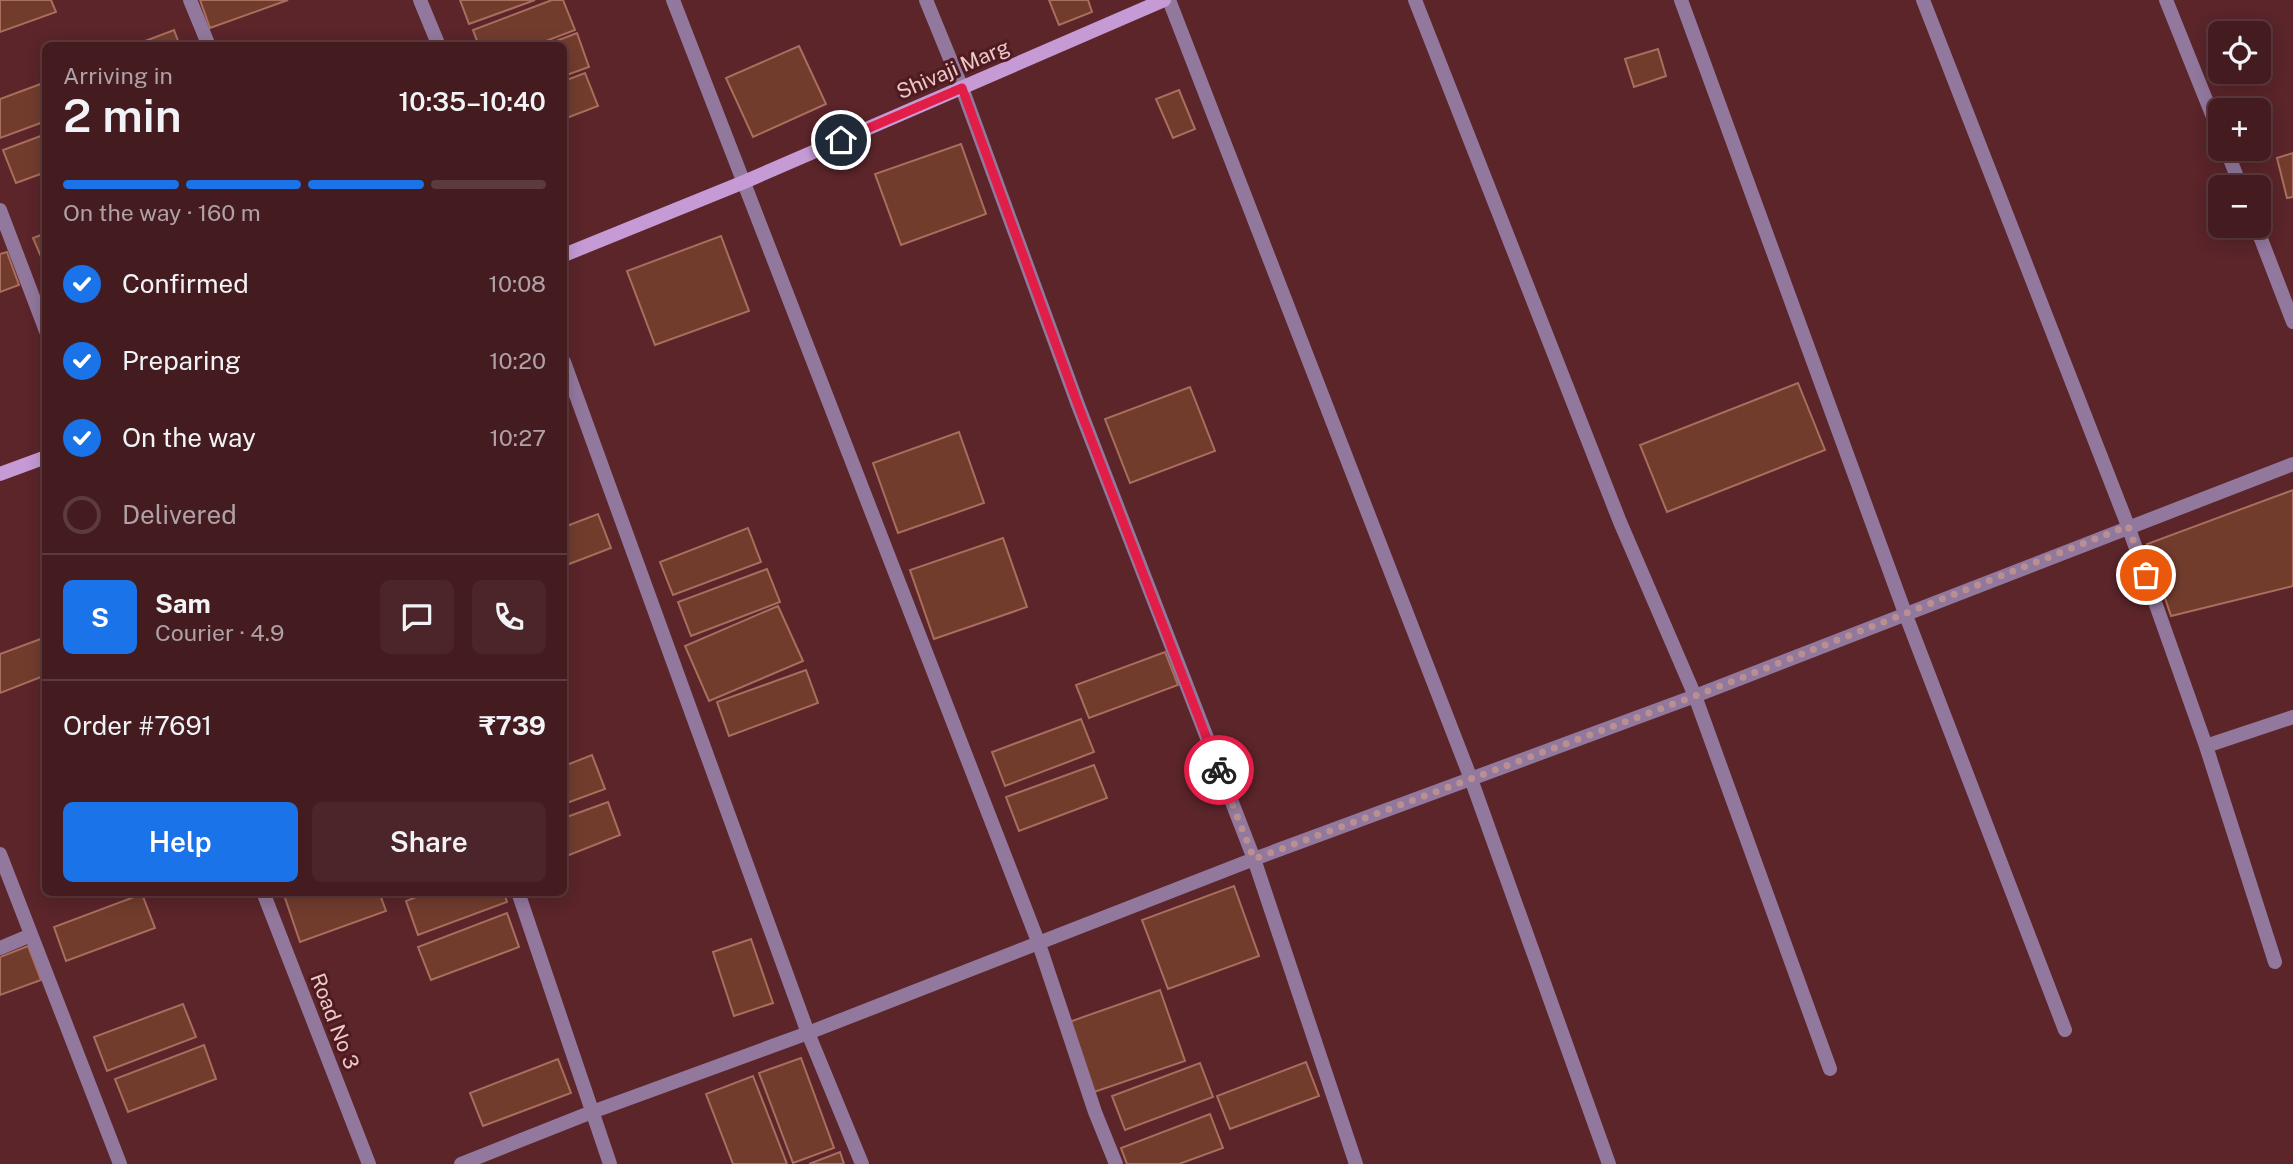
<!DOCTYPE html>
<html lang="en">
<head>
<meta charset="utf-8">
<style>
  :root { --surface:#441c20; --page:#4b2529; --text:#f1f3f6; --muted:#afa1a5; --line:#5c3a3e; --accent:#1a73e8 }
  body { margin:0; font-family:"Public Sans",sans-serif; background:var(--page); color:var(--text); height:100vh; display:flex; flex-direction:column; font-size:26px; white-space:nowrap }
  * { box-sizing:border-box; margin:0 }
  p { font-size:23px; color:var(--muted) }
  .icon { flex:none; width:38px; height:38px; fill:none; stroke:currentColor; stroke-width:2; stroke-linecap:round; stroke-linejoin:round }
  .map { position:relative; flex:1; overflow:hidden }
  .panel { position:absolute; left:42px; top:42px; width:525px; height:854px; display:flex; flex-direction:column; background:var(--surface); border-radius:10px; box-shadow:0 4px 18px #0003,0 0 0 2px var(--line) }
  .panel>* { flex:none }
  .fabs { position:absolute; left:2208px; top:21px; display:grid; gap:14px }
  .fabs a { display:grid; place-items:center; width:63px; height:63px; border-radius:10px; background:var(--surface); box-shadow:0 4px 18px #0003,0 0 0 2px var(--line); font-size:35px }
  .pin { position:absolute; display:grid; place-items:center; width:60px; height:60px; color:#fff; margin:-30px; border:4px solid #fff; border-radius:50%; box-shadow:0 2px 7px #0007 }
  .courier { position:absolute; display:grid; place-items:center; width:70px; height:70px; margin:-35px; border:5px solid #e11d48; border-radius:50%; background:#fff; color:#222; box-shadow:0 2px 9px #0007 }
  .headline em { font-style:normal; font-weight:600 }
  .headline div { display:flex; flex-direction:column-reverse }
  .headline { display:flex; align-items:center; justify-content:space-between; height:119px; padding:0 21px }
  h1 { font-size:46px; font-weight:600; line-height:52px }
  .bar { display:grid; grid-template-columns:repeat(4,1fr); gap:10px 7px; align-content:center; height:84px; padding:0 21px }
  .bar i { height:9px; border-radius:5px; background:var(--line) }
  .bar .active { background:var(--accent) }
  .bar p { grid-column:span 4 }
  .line { display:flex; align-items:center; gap:18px; padding:0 21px; border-top:2px solid var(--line) }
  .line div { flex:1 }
  .round { display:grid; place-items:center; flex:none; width:74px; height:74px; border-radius:10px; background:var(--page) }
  ol { padding:0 21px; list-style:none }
  li { display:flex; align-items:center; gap:21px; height:77px }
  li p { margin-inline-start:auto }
  li .icon { padding:7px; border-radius:50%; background:var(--accent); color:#fff; stroke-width:4 }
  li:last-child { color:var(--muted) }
  li i { width:38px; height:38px; border:4px solid var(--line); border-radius:50% }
  .cta { display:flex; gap:14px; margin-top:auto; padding:14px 21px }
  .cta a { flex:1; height:80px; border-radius:10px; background:var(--accent); color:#fff; font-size:28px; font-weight:600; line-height:80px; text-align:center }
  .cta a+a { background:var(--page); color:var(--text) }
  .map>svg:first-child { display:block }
  .building { fill:#723c2d; stroke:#a96e5d; stroke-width:2 }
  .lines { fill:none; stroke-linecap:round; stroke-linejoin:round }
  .street { stroke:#92789d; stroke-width:14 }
  .secondary { stroke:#c59ad5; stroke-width:14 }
  .done { stroke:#b98f91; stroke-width:7; stroke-dasharray:0 12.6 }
  .route { stroke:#e11d48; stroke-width:9 }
  .labels { text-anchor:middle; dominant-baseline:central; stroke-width:6; stroke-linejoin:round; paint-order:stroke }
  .street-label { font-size:21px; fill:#ecc8c9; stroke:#4f1a20 }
</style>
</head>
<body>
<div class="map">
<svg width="2293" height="1164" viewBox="0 0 2293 1164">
  <rect width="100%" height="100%" fill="#5b252a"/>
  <path class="building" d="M 0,0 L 51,0 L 56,12 L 0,32 Z
    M 200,0 L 288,0 L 210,28 Z
    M 460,0 L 535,0 L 469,24 Z
    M 552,0 L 563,0 L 575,30 L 533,46 L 479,46 L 473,30 Z
    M 1049,0 L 1088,0 L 1092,12 L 1059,25 Z
    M 174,30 L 180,46 L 132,46 Z
    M 577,33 L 589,67 L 564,76 L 564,46 L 543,46 Z
    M 799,46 L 826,104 L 753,137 L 726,78 Z
    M 1658,49 L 1666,76 L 1634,87 L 1625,59 Z
    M 585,73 L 598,106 L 564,119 L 564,81 Z
    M 46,82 L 46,121 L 0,138 L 0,99 Z
    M 1179,90 L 1195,129 L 1173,138 L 1156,99 Z
    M 46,134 L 46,172 L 16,183 L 3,150 Z
    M 961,144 L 986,214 L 901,245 L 875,174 Z
    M 2293,153 L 2293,197 L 2287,198 L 2277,158 Z
    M 46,233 L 46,266 L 45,266 L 33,238 Z
    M 721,236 L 749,311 L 655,345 L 627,271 Z
    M 7,252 L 19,285 L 0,292 L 0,254 Z
    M 1798,383 L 1825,450 L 1667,512 L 1640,445 Z
    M 1190,387 L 1215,451 L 1130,483 L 1105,419 Z
    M 959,432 L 984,503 L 898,533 L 873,463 Z
    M 2293,490 L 2293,586 L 2171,616 L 2147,544 Z
    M 598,514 L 611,548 L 564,566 L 564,527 Z
    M 748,528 L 761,562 L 673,595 L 660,562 Z
    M 1003,538 L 1027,607 L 934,639 L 910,570 Z
    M 767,569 L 780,602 L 691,636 L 678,602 Z
    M 778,606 L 803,661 L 709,701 L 685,646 Z
    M 46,637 L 46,675 L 0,693 L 0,654 Z
    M 1165,652 L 1178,685 L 1089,718 L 1076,685 Z
    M 806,670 L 818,703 L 729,736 L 717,702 Z
    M 1081,719 L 1094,752 L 1005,786 L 992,752 Z
    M 592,755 L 605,789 L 564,804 L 564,766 Z
    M 1094,765 L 1107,798 L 1019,831 L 1006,797 Z
    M 608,802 L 620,835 L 564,857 L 564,818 Z
    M 1234,886 L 1259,956 L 1168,989 L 1142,920 Z
    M 283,892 L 379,892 L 386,911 L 300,942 Z
    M 429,892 L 504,892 L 507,902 L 418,935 L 406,901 Z
    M 142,894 L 155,928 L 66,961 L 54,927 Z
    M 507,913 L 519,947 L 431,980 L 418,947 Z
    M 751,939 L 773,1003 L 734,1016 L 713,952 Z
    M 28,946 L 41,980 L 0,995 L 0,957 Z
    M 1160,990 L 1185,1061 L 1094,1092 L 1069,1022 Z
    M 183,1004 L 196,1037 L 107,1071 L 94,1037 Z
    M 204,1045 L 216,1079 L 128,1112 L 115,1079 Z
    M 801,1058 L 834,1148 L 793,1163 L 759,1073 Z
    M 558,1059 L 571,1093 L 483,1126 L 470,1093 Z
    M 1306,1062 L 1319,1096 L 1230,1129 L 1217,1096 Z
    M 1200,1063 L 1213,1097 L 1125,1130 L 1112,1096 Z
    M 753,1076 L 787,1164 L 733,1164 L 706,1094 Z
    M 1210,1114 L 1223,1148 L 1179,1164 L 1127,1164 L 1121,1148 Z
    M 840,1152 L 844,1164 L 809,1164 Z"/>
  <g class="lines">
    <path class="street" d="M 190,0 L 209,46
      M 420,0 L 439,46
      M 673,0 L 1039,944 L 1095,1112 L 1116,1164
      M 926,0 L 962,88 L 1078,405 L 1254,859 L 1356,1164
      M 1169,0 L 1471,779 L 1609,1164
      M 1415,0 L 1620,522 L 1695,696 L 1830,1069
      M 1681,0 L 1905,613 L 2065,1030
      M 1923,0 L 2128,526 L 2206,746 L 2275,962
      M 2166,0 L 2221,137
      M 2226,149 L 2241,187
      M 0,210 L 46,331
      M 2256,226 L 2293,322
      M 564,362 L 808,1033 L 862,1164
      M 2206,746 L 2293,717
      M 0,854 L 120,1164
      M 263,892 L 369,1164
      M 518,892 L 610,1164
      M 0,948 L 31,935
      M 461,1164 L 592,1112 L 808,1033 L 1254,859 L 1695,696 L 2293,464"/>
    <path class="secondary" d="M 564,255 L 744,182 L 1164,0
      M 0,474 L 46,457"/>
  </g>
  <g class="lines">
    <path class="done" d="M 1219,770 L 1254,859 L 1695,696 L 2128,526 L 2146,575"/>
    <path class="route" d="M 841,140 L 962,88 L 1078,405 L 1219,770"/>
  </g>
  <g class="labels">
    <g class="street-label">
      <text transform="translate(953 69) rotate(-23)">Shivaji Marg</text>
      <text transform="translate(335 1021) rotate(69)">Road No 3</text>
    </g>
  </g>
</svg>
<div class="fabs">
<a><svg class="icon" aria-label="locate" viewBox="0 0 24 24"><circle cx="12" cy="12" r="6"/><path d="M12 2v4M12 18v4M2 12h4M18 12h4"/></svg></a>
<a>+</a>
<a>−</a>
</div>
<div class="pin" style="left:2146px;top:575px;background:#ea580c"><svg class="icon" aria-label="bag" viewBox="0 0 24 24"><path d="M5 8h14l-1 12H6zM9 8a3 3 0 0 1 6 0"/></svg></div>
<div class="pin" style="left:841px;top:140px;background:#1f2937"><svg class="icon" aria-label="home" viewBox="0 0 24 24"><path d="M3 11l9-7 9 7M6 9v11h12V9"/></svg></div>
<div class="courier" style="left:1219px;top:770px"><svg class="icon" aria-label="bike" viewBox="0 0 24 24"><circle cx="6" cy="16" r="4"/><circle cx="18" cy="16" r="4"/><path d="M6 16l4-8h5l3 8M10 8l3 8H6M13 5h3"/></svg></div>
<section class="panel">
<div class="headline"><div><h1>2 min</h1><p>Arriving in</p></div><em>10:35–10:40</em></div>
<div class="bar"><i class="active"></i><i class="active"></i><i class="active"></i><i></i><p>On the way · 160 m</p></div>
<ol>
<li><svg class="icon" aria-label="check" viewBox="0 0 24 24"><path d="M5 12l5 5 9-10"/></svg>Confirmed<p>10:08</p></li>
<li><svg class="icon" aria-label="check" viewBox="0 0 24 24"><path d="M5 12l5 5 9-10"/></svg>Preparing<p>10:20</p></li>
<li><svg class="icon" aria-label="check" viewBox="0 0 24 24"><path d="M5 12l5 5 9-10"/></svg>On the way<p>10:27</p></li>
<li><i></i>Delivered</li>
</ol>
<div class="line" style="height:126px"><b class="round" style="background:var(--accent);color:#fff">S</b><div><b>Sam</b><p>Courier · 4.9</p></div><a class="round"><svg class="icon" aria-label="chat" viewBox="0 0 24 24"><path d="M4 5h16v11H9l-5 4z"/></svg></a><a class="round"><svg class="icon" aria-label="phone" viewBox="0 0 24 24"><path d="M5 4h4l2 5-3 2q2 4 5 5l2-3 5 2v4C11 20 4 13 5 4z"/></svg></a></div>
<div class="line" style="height:91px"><div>Order #7691</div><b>₹739</b></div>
<div class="cta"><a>Help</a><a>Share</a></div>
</section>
</div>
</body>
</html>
